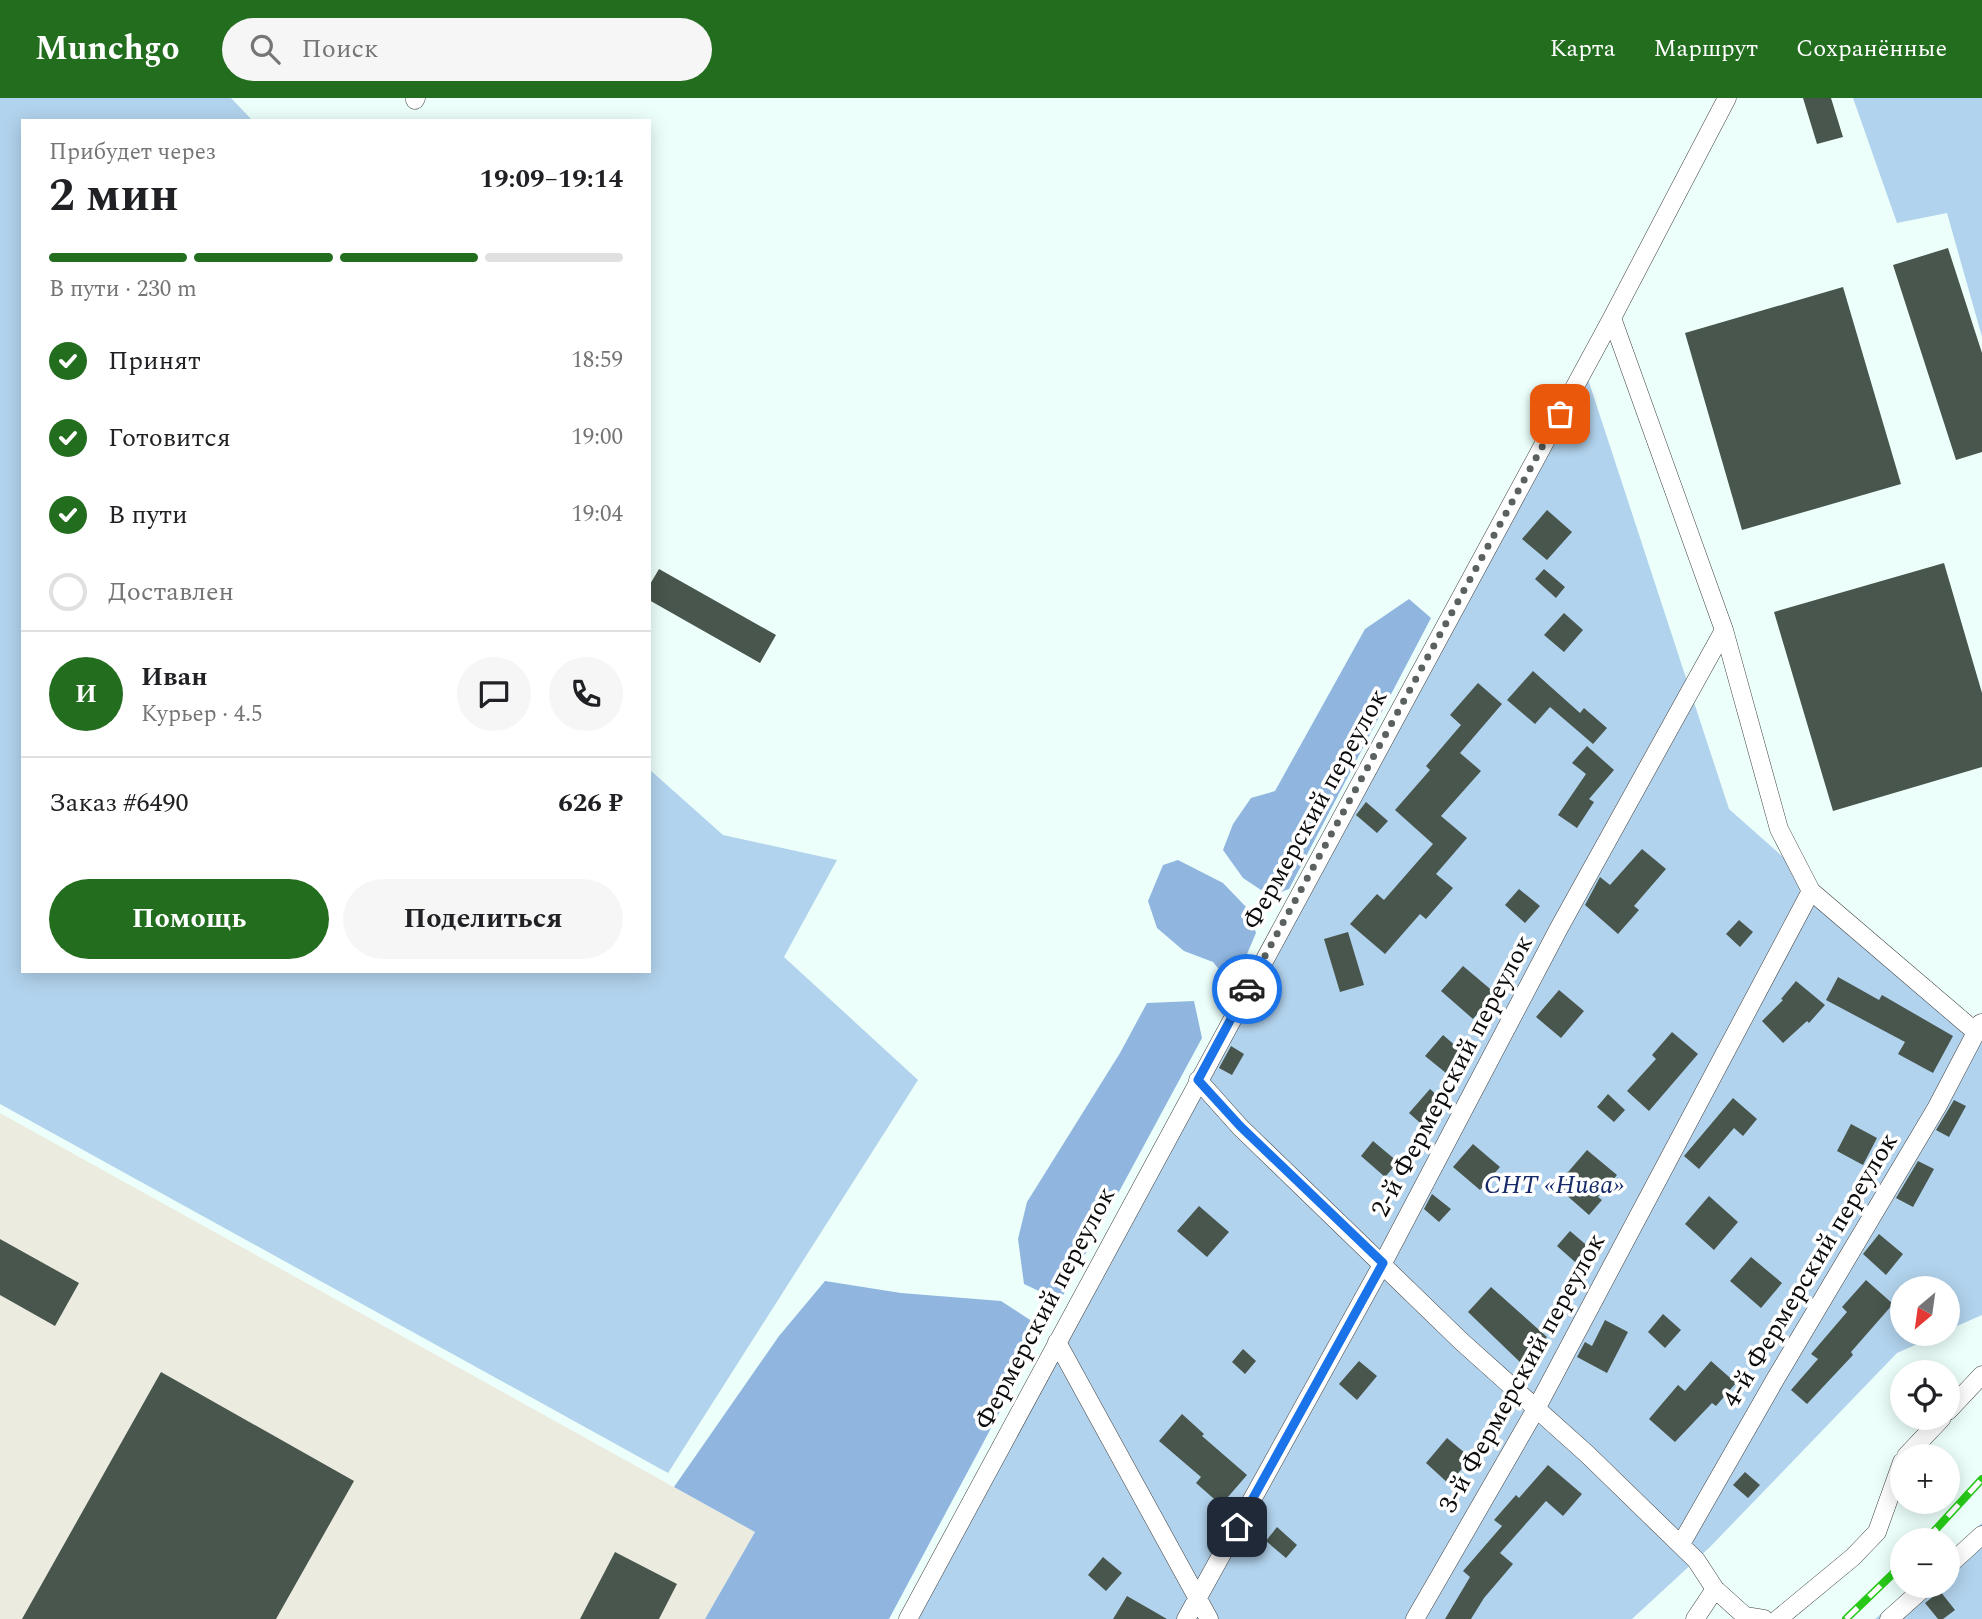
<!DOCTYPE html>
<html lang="ru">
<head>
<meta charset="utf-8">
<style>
  :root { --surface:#fff; --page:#f6f6f6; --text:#202124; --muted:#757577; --line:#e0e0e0; --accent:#236d1f }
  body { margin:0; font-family:Spectral,serif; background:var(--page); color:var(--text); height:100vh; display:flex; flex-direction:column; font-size:26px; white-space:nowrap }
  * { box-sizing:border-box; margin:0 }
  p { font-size:23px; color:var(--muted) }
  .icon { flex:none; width:38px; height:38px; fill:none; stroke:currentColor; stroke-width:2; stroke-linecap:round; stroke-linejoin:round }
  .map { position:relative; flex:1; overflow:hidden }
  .details { position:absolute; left:21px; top:21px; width:630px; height:854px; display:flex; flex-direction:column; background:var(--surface); border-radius:0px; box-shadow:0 4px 18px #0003 }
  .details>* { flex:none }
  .needle { width:46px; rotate:209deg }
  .controls { position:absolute; left:1890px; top:1178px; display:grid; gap:14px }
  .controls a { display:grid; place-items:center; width:70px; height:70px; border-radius:50%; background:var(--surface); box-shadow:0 4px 18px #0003; font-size:35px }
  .pin { position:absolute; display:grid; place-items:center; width:60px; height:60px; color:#fff; margin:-30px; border-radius:14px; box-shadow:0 4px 10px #0006 }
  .courier { position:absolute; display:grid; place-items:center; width:70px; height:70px; margin:-35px; border:5px solid #1a73e8; border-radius:50%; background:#fff; color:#222; box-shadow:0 2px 9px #0007 }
  .overview em { font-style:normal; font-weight:700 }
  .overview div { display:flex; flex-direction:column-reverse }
  .overview { display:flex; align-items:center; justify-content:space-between; height:119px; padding:0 28px }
  h1 { font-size:46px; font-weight:700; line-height:52px }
  .bar { display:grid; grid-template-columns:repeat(4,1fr); gap:10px 7px; align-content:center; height:84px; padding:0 28px }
  .bar i { height:9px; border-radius:5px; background:var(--line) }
  .bar .on { background:var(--accent) }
  .bar p { grid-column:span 4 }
  .line { display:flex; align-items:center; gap:18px; padding:0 28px; border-top:2px solid var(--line) }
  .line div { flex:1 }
  .round { display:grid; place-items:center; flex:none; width:74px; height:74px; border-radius:37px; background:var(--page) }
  ol { padding:0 28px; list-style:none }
  li { display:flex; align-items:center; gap:21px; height:77px }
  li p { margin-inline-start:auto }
  li .icon { padding:7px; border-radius:50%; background:var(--accent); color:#fff; stroke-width:4 }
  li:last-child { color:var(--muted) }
  li i { width:38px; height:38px; border:4px solid var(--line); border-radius:50% }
  .action { display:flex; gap:14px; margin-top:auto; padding:14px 28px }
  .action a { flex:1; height:80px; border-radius:42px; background:var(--accent); color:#fff; font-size:28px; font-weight:700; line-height:80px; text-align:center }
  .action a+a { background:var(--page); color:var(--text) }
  header { display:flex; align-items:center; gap:42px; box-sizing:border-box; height:98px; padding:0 35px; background:var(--accent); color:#fff }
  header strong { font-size:33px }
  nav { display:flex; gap:38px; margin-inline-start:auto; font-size:24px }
  .search { width:490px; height:63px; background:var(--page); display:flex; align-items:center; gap:18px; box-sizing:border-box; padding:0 24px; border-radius:38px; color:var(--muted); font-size:26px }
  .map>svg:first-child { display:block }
  .industrial { fill:#ecebe0 }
  .green { fill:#b2d3ed }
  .forest { fill:#90b6df }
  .building { fill:#48564d }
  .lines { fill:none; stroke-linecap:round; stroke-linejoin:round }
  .street-casing { stroke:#3f3f3f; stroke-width:19 }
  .street { stroke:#fff; stroke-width:18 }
  .rail-casing { stroke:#27c918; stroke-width:8 }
  .rail { stroke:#fff; stroke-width:5; stroke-dasharray:16; stroke-linecap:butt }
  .done { stroke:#5a6160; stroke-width:7; stroke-dasharray:0 12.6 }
  .route { stroke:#1a73e8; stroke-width:9 }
  .labels { text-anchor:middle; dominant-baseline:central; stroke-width:7; stroke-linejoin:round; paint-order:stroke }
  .street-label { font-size:26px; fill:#0c0c0c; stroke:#fff }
  .park-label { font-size:26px; font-style:italic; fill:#172b6a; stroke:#fff }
</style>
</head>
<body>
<header>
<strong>Munchgo</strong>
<div class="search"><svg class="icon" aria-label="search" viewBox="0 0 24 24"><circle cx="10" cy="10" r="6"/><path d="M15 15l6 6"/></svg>Поиск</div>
<nav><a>Карта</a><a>Маршрут</a><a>Сохранённые</a></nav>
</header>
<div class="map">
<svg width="1982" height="1521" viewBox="0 0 1982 1521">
  <rect width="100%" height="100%" fill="#ecfffb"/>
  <path class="industrial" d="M 0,1015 L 755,1434 L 705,1521 L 0,1521 Z"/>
  <path class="green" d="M 0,0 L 231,0 L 253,23 L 23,23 L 23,873 L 649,873 L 649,671 L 723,737 L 837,762 L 784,859 L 918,982 L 668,1375 L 0,1006 Z
    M 1853,0 L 1982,0 L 1982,239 L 1947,115 L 1897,125 Z
    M 1584,269 L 1729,711 L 1982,936 L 1982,1217 L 1948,1232 L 1948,1190 L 1902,1190 L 1902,1236 L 1940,1236 L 1897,1255 L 1710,1449 L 1632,1521 L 909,1521 Z
    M 1982,1425 L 1982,1521 L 1875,1521 L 1913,1488 L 1948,1488 L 1948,1456 Z"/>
  <path class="forest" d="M 1409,501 L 1431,520 L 1289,791 L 1270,798 L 1243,780 L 1223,752 L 1233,726 L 1251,700 L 1275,693 L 1365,531 Z
    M 1178,762 L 1223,785 L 1248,811 L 1256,835 L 1247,856 L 1230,885 L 1213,864 L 1184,853 L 1157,830 L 1148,803 L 1163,767 Z
    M 1194,903 L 1202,940 L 1060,1203 L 1024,1186 L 1018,1141 L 1027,1104 L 1120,955 L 1147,905 Z
    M 825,1183 L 901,1195 L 1001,1203 L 1044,1231 L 889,1521 L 705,1521 L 755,1434 L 674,1389 L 779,1238 Z"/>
  <path class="building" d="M 1803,0 L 1831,0 L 1843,39 L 1817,46 Z
    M 1948,150 L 1982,255 L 1982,354 L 1956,362 L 1893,167 Z
    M 1843,189 L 1901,386 L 1742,432 L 1685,235 Z
    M 1547,412 L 1572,434 L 1547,462 L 1522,441 Z
    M 1944,465 L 1982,595 L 1982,669 L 1833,713 L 1774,514 Z
    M 659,471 L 776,537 L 760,565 L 649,502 L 649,488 Z
    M 1544,471 L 1565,489 L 1556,500 L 1535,481 Z
    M 1564,515 L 1583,532 L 1564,554 L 1544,537 Z
    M 1533,573 L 1580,615 L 1584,610 L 1607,630 L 1593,646 L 1550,609 L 1535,626 L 1507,602 Z
    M 1478,585 L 1502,606 L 1460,655 L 1481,673 L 1441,718 L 1467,740 L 1436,776 L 1453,790 L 1426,821 L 1420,816 L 1385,856 L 1350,826 L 1377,796 L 1384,802 L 1433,746 L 1395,712 L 1430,672 L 1426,668 L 1461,627 L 1450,617 Z
    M 1587,648 L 1614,672 L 1589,701 L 1594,704 L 1577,730 L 1558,717 L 1586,676 L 1572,665 Z
    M 1366,704 L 1388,723 L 1377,735 L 1356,717 Z
    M 1642,751 L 1666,771 L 1634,808 L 1639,812 L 1618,836 L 1585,807 L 1600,779 L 1610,787 Z
    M 1519,791 L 1540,808 L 1525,825 L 1505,807 Z
    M 1739,822 L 1753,834 L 1740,849 L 1726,836 Z
    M 1348,834 L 1364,887 L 1340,894 L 1324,841 Z
    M 1463,868 L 1495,895 L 1473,921 L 1441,893 Z
    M 1838,879 L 1879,902 L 1882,897 L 1953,938 L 1933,975 L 1898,956 L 1905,944 L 1826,902 Z
    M 1796,883 L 1825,907 L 1809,925 L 1807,923 L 1783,945 L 1762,923 L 1783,902 L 1781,901 Z
    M 1559,892 L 1584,913 L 1561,940 L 1536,919 Z
    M 1672,934 L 1698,956 L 1649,1013 L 1627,993 L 1656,961 L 1652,957 Z
    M 1443,937 L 1464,955 L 1446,975 L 1425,958 Z
    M 1231,948 L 1244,956 L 1232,977 L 1219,970 Z
    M 1430,991 L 1448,1007 L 1427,1031 L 1409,1015 Z
    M 1608,996 L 1625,1012 L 1614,1024 L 1597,1009 Z
    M 1733,1000 L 1757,1021 L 1743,1038 L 1734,1030 L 1699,1071 L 1684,1058 Z
    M 1954,1002 L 1966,1008 L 1949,1039 L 1936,1032 Z
    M 1851,1026 L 1877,1040 L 1863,1067 L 1837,1053 Z
    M 1373,1043 L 1398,1064 L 1385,1079 L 1361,1058 Z
    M 1473,1046 L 1500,1069 L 1480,1092 L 1453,1069 Z
    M 1587,1052 L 1617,1077 L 1598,1099 L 1602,1102 L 1589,1117 L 1556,1088 Z
    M 1918,1063 L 1934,1071 L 1913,1109 L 1896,1100 Z
    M 1432,1096 L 1451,1111 L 1439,1124 L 1424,1111 Z
    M 1709,1098 L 1738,1124 L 1714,1152 L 1685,1126 Z
    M 1199,1108 L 1229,1134 L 1207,1159 L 1177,1133 Z
    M 1570,1133 L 1597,1156 L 1583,1171 L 1557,1148 Z
    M 1879,1136 L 1903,1156 L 1886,1177 L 1863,1156 Z
    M 0,1141 L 79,1185 L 55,1228 L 0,1197 Z
    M 1751,1159 L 1782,1185 L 1761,1210 L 1730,1183 Z
    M 1866,1182 L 1893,1206 L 1851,1254 L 1853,1257 L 1807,1306 L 1791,1292 L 1818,1261 L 1811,1256 L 1847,1214 L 1842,1209 Z
    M 1491,1189 L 1547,1239 L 1522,1266 L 1468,1214 Z
    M 1663,1216 L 1681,1232 L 1665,1250 L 1648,1234 Z
    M 1605,1222 L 1628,1234 L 1607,1275 L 1577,1259 L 1585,1244 L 1592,1248 Z
    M 1243,1251 L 1256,1263 L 1245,1276 L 1232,1264 Z
    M 1359,1263 L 1377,1278 L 1357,1302 L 1339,1286 Z
    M 1711,1263 L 1736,1285 L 1716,1308 L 1712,1305 L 1675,1344 L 1649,1321 L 1678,1287 L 1685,1293 Z
    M 161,1274 L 354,1383 L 276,1521 L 22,1521 Z
    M 1182,1316 L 1204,1336 L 1202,1338 L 1247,1377 L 1221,1407 L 1196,1385 L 1201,1379 L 1159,1343 Z
    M 1447,1340 L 1471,1360 L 1449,1386 L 1426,1365 Z
    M 1548,1367 L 1582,1396 L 1563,1418 L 1546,1403 L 1500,1455 L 1513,1466 L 1484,1500 L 1471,1521 L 1445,1521 L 1470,1479 L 1463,1473 L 1502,1428 L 1494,1422 L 1516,1397 L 1519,1400 Z
    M 1745,1374 L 1760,1387 L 1748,1400 L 1733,1387 Z
    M 1277,1429 L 1297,1447 L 1286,1460 L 1266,1443 Z
    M 615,1454 L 677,1486 L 659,1521 L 580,1521 Z
    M 1103,1459 L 1122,1475 L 1106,1493 L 1088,1477 Z
    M 1940,1493 L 1955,1512 L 1943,1521 L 1938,1521 L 1925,1505 Z
    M 1127,1498 L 1167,1521 L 1113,1521 Z"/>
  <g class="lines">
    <defs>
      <path id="street" d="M 415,2 L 416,0
        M 1612,220 L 1724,532 L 1779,731 L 1811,793 L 1977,935
        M 1198,982 L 1240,1029 L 1462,1244 L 1587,1356 L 1696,1462 L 1715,1491
        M 1057,1244 L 1209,1521
        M 1948,1313 L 1982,1277
        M 1906,1358 L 1942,1320
        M 1681,1446 L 1776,1280 L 1937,1009 L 1981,925
        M 1948,1468 L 1982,1437
        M 908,1521 L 1612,220 L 1727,0
        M 1186,1521 L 1383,1165 L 1559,830 L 1724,532
        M 1415,1521 L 1536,1311 L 1811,793
        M 1695,1521 L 1715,1491 L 1745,1518 L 1764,1521
        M 1778,1521 L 1853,1459 L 1877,1434 L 1902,1364
        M 1889,1521 L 1926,1488"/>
    </defs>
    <use href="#street" class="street-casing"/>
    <use href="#street" class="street"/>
    <defs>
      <path id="rail" d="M 1926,1442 L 1982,1381
        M 1846,1521 L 1902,1467"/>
    </defs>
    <use href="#rail" class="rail-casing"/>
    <use href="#rail" class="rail"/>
  </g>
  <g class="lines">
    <path class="done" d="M 1247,891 L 1560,316"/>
    <path class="route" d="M 1237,1429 L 1383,1165 L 1240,1028 L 1198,982 L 1247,891"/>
  </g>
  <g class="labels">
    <g class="street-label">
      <text transform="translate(1315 711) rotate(-61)">Фермерский переулок</text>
      <text transform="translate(1452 978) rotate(-62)">2-й Фермерский переулок</text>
      <text transform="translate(1810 1172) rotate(-59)">4-й Фермерский переулок</text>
      <text transform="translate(1045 1210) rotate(-62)">Фермерский переулок</text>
      <text transform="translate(1522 1275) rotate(-61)">3-й Фермерский переулок</text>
    </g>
    <g class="park-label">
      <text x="1554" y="1087">СНТ «Нива»</text>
    </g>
  </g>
</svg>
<div class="controls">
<a><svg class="needle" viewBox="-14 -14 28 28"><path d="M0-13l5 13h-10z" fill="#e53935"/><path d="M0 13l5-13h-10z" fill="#757577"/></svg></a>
<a><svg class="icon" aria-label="locate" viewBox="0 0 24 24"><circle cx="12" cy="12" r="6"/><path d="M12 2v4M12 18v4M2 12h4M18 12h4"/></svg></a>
<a>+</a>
<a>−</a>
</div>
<div class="pin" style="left:1560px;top:316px;background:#ea580c"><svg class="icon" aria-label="bag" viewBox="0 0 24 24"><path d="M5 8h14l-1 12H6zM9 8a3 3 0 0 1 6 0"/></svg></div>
<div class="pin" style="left:1237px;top:1429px;background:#1f2937"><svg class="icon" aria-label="home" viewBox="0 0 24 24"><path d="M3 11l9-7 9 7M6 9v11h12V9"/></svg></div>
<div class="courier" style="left:1247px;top:891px"><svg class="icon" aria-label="car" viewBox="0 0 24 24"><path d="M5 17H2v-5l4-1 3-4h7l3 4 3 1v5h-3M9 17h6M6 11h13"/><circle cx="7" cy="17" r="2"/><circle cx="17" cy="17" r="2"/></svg></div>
<section class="details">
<div class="overview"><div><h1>2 мин</h1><p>Прибудет через</p></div><em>19:09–19:14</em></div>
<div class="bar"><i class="on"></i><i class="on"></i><i class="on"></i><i></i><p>В пути · 230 m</p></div>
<ol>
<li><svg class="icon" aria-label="check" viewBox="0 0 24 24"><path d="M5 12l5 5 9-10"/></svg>Принят<p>18:59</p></li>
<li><svg class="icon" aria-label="check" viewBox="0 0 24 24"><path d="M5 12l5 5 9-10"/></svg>Готовится<p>19:00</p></li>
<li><svg class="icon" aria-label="check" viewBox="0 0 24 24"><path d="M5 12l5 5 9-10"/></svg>В пути<p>19:04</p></li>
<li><i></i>Доставлен</li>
</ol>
<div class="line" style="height:126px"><b class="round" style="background:var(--accent);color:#fff">И</b><div><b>Иван</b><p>Курьер · 4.5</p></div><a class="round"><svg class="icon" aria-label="chat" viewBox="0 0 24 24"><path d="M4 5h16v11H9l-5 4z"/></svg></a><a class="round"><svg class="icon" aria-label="phone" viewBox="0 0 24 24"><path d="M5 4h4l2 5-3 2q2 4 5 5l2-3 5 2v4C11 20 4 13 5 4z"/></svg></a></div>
<div class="line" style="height:91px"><div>Заказ #6490</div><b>626 ₽</b></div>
<div class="action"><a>Помощь</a><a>Поделиться</a></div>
</section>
</div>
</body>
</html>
